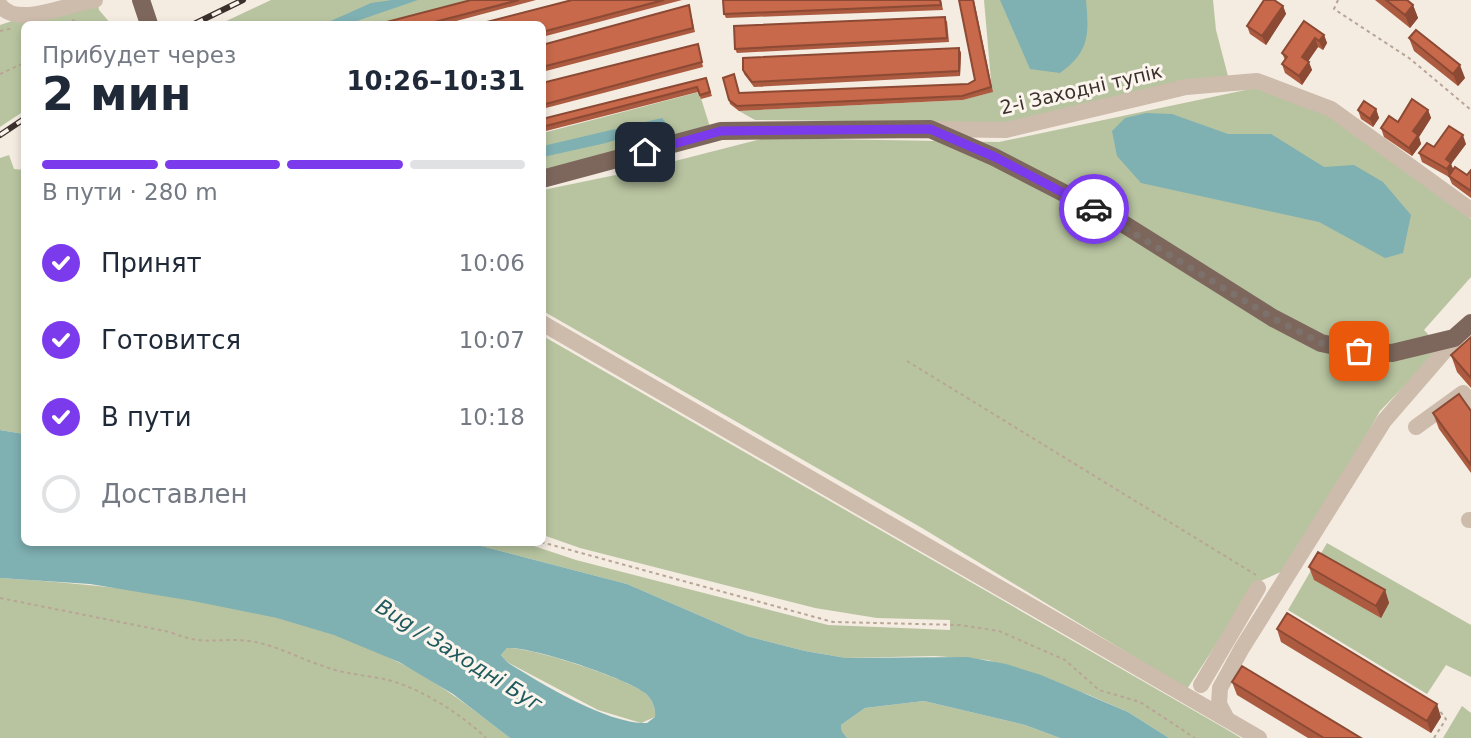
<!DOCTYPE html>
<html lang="ru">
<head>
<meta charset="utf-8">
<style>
  :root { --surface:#fff; --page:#f2f2f3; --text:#1f2937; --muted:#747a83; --line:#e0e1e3; --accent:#7c3aed }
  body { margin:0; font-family:"DejaVu Sans",sans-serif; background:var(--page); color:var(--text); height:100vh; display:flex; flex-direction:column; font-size:26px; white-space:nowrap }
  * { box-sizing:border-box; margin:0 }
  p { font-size:23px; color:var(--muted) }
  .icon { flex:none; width:38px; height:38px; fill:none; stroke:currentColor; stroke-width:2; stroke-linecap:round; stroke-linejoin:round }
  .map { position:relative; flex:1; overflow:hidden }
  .drawer { position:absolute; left:21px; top:21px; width:525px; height:525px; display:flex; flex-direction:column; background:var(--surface); border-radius:10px; box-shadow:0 4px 10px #0003 }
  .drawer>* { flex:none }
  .pin { position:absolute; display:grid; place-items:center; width:60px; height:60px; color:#fff; margin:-30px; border-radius:14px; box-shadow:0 4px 10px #0006 }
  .courier { position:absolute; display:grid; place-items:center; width:70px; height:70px; margin:-35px; border:5px solid #7c3aed; border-radius:50%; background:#fff; color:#222; box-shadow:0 2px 9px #0007 }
  .summary em { font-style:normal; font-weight:700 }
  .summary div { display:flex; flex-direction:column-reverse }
  .summary { display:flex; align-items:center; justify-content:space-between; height:119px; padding:0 21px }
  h1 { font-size:46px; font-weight:700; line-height:52px }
  .bar { display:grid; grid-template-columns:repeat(4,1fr); gap:10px 7px; align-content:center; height:84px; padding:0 21px }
  .bar i { height:9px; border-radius:5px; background:var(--line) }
  .bar .selected { background:var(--accent) }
  .bar p { grid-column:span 4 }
  ol { padding:0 21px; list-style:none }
  li { display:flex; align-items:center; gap:21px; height:77px }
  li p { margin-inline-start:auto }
  li .icon { padding:7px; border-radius:50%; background:var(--accent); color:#fff; stroke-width:4 }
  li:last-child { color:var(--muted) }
  li i { width:38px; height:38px; border:4px solid var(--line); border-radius:50% }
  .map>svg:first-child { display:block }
  .green { fill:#b8c4a0 }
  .water { fill:#7fb0b2; fill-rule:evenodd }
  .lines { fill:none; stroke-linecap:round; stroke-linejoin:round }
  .path { stroke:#b9a596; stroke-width:2; stroke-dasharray:3.5 3.5; stroke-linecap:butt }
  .minor { stroke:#cdbbac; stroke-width:16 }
  .major { stroke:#7d675c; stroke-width:18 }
  .rail-casing { stroke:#3b302b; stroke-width:6 }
  .rail { stroke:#fbf5ee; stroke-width:3.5; stroke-dasharray:10; stroke-linecap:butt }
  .wall { fill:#ac5a40 }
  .shaded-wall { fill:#8c4a34 }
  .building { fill:#c8694b; stroke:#8c4a34; stroke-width:2 }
  .done { stroke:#7c716b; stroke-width:7; stroke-dasharray:0 12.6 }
  .route { stroke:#7c3aed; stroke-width:9 }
  .labels { text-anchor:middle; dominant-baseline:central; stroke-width:6; stroke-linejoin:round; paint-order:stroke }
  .street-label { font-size:19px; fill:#3b302b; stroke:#fbf5ee }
  .water-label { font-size:21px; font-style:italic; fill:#1f5a5e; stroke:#fbf5ee }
</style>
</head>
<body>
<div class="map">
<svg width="1471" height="738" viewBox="0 0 1471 738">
  <rect width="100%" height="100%" fill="#f4ebe1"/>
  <path class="green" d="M 76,0 L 97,0 L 99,10 L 111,24 L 24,24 L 24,111 L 0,127 L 0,25 Z
    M 271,0 L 489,0 L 397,24 L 220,24 Z
    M 984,0 L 1213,0 L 1216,30 L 1228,76 L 1004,123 L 755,120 L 739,111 L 963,100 L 992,92 Z
    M 1255,88 L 1327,115 L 1471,219 L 1471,277 L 1424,330 L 1441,348 L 1380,411 L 1292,567 L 1256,583 L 1187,689 L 922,528 L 543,311 L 543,190 L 640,170 L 765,138 L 999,142 Z
    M 699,92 L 710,127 L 543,172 L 543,133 Z
    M 9,155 L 14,169 L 24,170 L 24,434 L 0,430 L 0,158 Z
    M 543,336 L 1226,729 L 1241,738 L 1169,738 L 1128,712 L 1089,695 L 988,660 L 935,656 L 846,658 L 805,651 L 747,636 L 627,584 L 470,543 L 525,543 L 576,560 L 828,625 L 950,630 L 950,620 L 877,618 L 815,608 L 580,548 L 543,535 Z
    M 1327,543 L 1471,625 L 1471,677 L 1446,665 L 1427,694 L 1288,610 Z
    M 0,578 C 127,586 286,603 400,663 C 440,683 474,710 510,738 L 0,738 Z
    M 507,648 C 531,647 626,678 645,693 C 652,699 656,708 655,717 L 641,723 L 598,710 L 507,662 L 501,655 Z
    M 924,701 L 1025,725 L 1060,738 L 847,738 L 842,733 L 841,725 L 865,708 Z
    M 1462,706 L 1471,713 L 1471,738 L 1443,738 Z"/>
  <path class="water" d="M 392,0 L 418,0 L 348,24 L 324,24 L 371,3 Z
    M 1000,0 L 1086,0 C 1089,34 1090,52 1060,73 L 1030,69 Z
    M 1146,113 L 1172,114 L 1228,134 L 1271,134 L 1324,167 L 1354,165 L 1383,182 L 1411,215 L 1403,253 L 1385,258 L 1319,222 L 1141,183 L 1117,156 L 1112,131 L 1125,118 Z
    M 662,118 L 667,124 L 606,143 L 543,157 L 543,146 Z
    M 0,430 L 24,434 L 24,542 L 470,543 L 627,584 L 747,636 L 805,651 L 846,658 L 967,657 L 1006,664 L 1041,675 L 1128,712 L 1169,738 L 1060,738 L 1025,725 L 924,701 L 865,708 L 841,725 L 842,732 L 847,738 L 510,738 L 453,694 L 399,662 L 334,635 L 277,618 L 193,601 L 90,584 L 0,578 ZM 507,648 C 531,646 626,678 645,693 C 652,699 656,708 655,717 L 647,723 C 607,724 540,683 507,662 L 501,655 Z"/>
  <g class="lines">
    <path class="path" d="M 1338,0 L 1334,9 L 1409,58 L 1471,110
      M 72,20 L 84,24
      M 0,31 L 13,28
      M 0,74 L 24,63
      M 907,361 L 1256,575
      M 541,542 L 833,622 L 960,625 L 999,631 L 1065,660 L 1099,690 L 1140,702 L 1195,738
      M 0,598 L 170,632 C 206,647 216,637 249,641 C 277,645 300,659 326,667 C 345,674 364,675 384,679 C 419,687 460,713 486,738
      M 1434,738 L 1446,719 L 1439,710"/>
    <path class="minor" d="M 0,5 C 17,29 70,3 95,0
      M 932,129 L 1006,130 L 1186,87 L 1257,81 L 1331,109 L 1471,210
      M 542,323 L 1259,738
      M 1416,427 L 1463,393 L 1471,402
      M 1469,520 L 1471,520
      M 1201,685 L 1258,588
      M 1227,719 L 1219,704 L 1220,688 L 1242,648 L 1384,421 L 1461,332"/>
    <path class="major" d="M 141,0 L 149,24
      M 542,179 L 721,131 L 930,129 L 994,157 L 1122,223 L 1273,318 L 1321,343 L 1359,351 L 1392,353 L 1454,338 L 1471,323"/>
    <defs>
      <path id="rail" d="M 194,24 L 243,0
        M 0,135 L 24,119"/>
    </defs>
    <use href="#rail" class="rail-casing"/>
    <use href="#rail" class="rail"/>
  </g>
  <path class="wall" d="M 471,0 L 536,0 L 445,24 L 379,24 Z
    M 572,0 L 682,0 L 542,37 L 542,24 Z
    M 723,0 L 941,0 L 943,10 L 726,18 L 724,14 Z
    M 959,0 L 974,0 L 993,92 L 963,100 L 739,111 L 730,104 L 729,100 L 739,93 L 968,84 L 975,80 Z
    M 1375,0 L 1407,0 L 1413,5 L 1418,18 L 1410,28 Z
    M 689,5 L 695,32 L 542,72 L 542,45 Z
    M 1283,6 L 1286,14 L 1266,45 L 1250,34 L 1247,26 Z
    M 947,21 L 949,42 L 737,53 L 735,49 Z
    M 1324,35 L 1327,43 L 1323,50 L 1318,47 L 1308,61 L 1312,70 L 1302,85 L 1285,73 L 1282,64 L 1285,60 L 1282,53 Z
    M 1409,38 L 1465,78 L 1458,86 L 1414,51 Z
    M 698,44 L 703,67 L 542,109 L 542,83 Z
    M 959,48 L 961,53 L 960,76 L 754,87 L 744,74 L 743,70 Z
    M 706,78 L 712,96 L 701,99 L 698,92 L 542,132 L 542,119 Z
    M 1376,109 L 1379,118 L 1373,127 L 1361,119 L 1358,110 Z
    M 1428,110 L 1431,118 L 1419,137 L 1421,144 L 1412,156 L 1384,137 L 1381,128 Z
    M 1466,144 L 1451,164 L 1453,169 L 1467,175 L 1471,170 L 1471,198 L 1452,184 L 1449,177 L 1422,162 L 1419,153 L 1434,147 Z
    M 1471,337 L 1471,388 L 1457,372 L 1451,355 Z
    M 1471,411 L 1471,473 L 1439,429 L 1433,413 Z
    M 1309,567 L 1385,590 L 1389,603 L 1381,618 L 1314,580 Z
    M 1277,629 L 1441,717 L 1431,733 L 1281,642 Z
    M 1232,682 L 1361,738 L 1308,738 L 1237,695 Z"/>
  <path class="shaded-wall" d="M 1413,5 L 1418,18 L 1410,28 L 1405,15 Z
    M 1283,6 L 1286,14 L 1266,45 L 1262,36 Z
    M 1324,35 L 1327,43 L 1323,50 L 1319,41 Z
    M 1315,38 L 1318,47 L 1305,66 L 1302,57 Z
    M 959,48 L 961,53 L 960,76 L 959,71 Z
    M 1309,62 L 1312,70 L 1302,85 L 1299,76 Z
    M 1460,65 L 1465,78 L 1458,86 L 1453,74 Z
    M 1376,109 L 1379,118 L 1373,127 L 1370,119 Z
    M 1428,110 L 1431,118 L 1419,137 L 1421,144 L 1412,156 L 1409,148 L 1413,131 Z
    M 1463,135 L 1466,144 L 1451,164 L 1454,171 L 1450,178 L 1447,169 L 1446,159 Z
    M 1385,590 L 1389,603 L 1381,618 L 1376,606 Z
    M 1437,704 L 1441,717 L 1431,733 L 1427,721 Z"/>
  <path class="building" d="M 471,0 L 519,0 L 427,24 L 379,24 Z
    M 572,0 L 664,0 L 542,32 L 542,24 L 479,24 Z
    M 723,0 L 940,0 L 941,5 L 724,14 Z
    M 959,0 L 973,0 L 991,87 L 962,96 L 737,106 L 729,100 L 723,78 L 734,74 L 739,93 L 968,84 L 975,80 Z
    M 1264,0 L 1274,0 L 1283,6 L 1262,36 L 1247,26 Z
    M 1386,0 L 1407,0 L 1413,5 L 1405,15 Z
    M 689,5 L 693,28 L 542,67 L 542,45 Z
    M 945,17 L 947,38 L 735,49 L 734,26 Z
    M 1304,21 L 1324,35 L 1319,41 L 1315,38 L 1302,57 L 1309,62 L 1299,76 L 1282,64 L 1287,57 L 1282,53 Z
    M 1416,30 L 1460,65 L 1453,74 L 1409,38 Z
    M 698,44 L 702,62 L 542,105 L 542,83 Z
    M 959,48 L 959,71 L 752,82 L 743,70 L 743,58 Z
    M 706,78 L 710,92 L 700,95 L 697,87 L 542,127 L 542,119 Z
    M 1412,99 L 1428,110 L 1413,131 L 1418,135 L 1409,148 L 1381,128 L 1389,116 L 1398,122 Z
    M 1364,101 L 1376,109 L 1370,119 L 1358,110 Z
    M 1449,126 L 1463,135 L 1446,159 L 1451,163 L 1447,169 L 1419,153 L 1427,143 L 1434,147 Z
    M 1455,167 L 1467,175 L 1471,170 L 1471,191 L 1449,176 Z
    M 1471,337 L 1471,378 L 1451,355 Z
    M 1459,394 L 1471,411 L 1471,465 L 1433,413 Z
    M 1318,552 L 1385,590 L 1376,606 L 1309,567 Z
    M 1287,613 L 1437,704 L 1427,721 L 1277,629 Z
    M 1242,666 L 1361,738 L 1324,738 L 1232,682 Z"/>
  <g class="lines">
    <path class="done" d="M 1094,209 L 1273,318 L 1321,343 L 1359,351"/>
    <path class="route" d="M 645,152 L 721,131 L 930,129 L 995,157 L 1094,209"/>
  </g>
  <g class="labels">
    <g class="street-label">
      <text transform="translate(1081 89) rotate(-13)">2-і Заходні тупік</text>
    </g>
    <g class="water-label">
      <text transform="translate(459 655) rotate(32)">Bug / Заходні Буг</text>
    </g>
  </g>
</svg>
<div class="pin" style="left:1359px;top:351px;background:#ea580c"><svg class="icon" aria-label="bag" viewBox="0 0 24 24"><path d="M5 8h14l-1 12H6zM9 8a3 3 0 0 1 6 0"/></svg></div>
<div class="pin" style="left:645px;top:152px;background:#1f2937"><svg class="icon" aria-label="home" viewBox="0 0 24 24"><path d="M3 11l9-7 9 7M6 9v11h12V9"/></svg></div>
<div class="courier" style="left:1094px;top:209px"><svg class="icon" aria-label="car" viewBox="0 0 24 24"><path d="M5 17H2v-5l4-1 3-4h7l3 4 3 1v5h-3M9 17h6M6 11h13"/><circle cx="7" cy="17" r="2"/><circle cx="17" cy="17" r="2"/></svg></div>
<section class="drawer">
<div class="summary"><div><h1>2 мин</h1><p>Прибудет через</p></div><em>10:26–10:31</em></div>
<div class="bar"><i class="selected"></i><i class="selected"></i><i class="selected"></i><i></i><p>В пути · 280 m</p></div>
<ol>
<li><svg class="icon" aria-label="check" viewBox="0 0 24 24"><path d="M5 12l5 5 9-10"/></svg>Принят<p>10:06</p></li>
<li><svg class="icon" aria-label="check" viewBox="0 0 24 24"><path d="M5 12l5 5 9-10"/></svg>Готовится<p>10:07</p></li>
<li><svg class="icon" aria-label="check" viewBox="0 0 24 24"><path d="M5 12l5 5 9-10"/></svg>В пути<p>10:18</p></li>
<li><i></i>Доставлен</li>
</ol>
</section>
</div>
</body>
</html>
